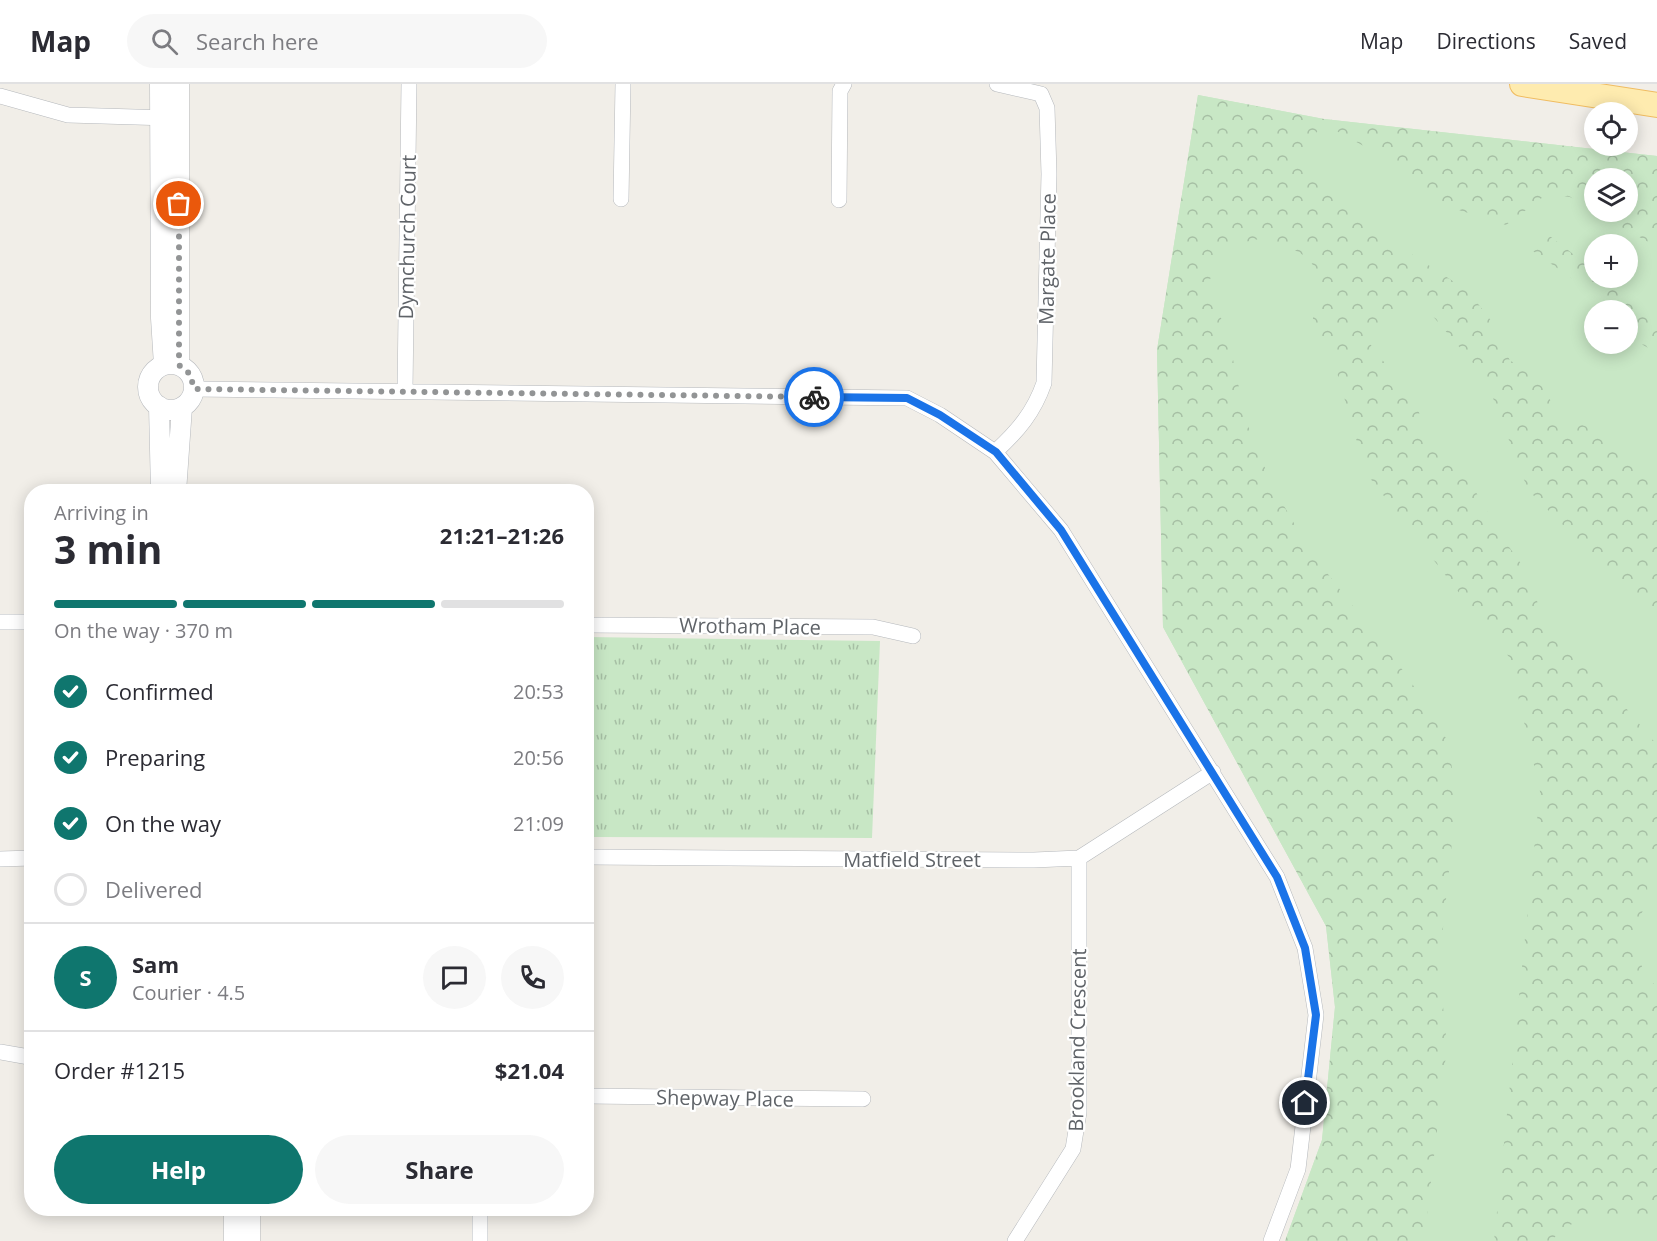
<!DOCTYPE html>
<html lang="en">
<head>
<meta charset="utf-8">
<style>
  :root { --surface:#fff; --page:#f7f7f7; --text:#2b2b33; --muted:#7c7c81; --line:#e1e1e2; --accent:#0f766e }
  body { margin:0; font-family:"Open Sans",sans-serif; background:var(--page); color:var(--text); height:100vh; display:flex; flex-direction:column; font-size:22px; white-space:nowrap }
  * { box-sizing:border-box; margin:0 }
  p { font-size:20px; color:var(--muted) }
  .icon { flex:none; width:33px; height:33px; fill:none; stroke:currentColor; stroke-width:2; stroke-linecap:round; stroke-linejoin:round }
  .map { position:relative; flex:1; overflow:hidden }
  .panel { position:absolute; left:24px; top:400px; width:570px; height:732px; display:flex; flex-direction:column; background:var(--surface); border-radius:24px; box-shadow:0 3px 15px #0003 }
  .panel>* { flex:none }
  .buttons { position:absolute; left:1584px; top:18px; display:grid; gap:12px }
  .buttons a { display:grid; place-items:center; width:54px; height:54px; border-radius:50%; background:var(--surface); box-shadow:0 3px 15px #0003; font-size:30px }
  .pin { position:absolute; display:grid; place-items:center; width:51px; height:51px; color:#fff; margin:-26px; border:3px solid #fff; border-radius:50%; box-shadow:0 2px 6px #0007 }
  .courier { position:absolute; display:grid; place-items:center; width:60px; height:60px; margin:-30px; border:4px solid #1a73e8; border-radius:50%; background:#fff; color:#222; box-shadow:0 2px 8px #0007 }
  .headline em { font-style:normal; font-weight:700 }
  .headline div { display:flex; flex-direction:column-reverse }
  .headline { display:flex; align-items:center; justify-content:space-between; height:102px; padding:0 30px }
  h1 { font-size:39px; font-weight:700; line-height:45px }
  .bar { display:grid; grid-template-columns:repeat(4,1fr); gap:9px 6px; align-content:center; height:72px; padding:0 30px }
  .bar i { height:8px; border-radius:4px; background:var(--line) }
  .bar .current { background:var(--accent) }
  .bar p { grid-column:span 4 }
  .line { display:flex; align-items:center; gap:15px; padding:0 30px; border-top:2px solid var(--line) }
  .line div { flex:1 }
  .round { display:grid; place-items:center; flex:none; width:63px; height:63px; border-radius:32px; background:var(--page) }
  ol { padding:0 30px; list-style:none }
  li { display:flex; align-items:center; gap:18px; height:66px }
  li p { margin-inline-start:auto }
  li .icon { padding:6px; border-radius:50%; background:var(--accent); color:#fff; stroke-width:4 }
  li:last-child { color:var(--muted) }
  li i { width:33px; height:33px; border:3px solid var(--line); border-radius:50% }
  .action { display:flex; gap:12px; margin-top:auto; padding:12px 30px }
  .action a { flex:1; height:69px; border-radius:36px; background:var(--accent); color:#fff; font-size:24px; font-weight:700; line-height:69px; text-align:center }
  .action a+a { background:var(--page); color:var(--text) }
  header { display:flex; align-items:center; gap:36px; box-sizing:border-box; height:84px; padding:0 30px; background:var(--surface); border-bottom:2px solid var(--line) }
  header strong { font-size:28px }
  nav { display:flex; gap:33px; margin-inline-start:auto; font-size:21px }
  .search { width:420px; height:54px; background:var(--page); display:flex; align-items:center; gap:15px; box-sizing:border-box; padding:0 21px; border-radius:33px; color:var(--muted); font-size:22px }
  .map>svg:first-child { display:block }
  .grass { fill:#c8e7c5; fill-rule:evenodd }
  .forest { fill:url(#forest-crowns) }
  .park { fill:url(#park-tufts) }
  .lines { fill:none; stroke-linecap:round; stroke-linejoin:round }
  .minor-casing { stroke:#b5b8bc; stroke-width:16 }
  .tertiary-casing { stroke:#b5b8bc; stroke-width:21 }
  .primary-casing { stroke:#f0bc61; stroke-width:26 }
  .minor { stroke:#fff; stroke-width:15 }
  .tertiary { stroke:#fff; stroke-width:20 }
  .primary { stroke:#feebaf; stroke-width:24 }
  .done { stroke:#929495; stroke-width:6; stroke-dasharray:0 10.8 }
  .route { stroke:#1a73e8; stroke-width:8 }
  .labels { text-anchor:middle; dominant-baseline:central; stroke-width:4.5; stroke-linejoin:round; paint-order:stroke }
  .street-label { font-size:20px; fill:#5f6368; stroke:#fff }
</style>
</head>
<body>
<header>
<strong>Map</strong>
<div class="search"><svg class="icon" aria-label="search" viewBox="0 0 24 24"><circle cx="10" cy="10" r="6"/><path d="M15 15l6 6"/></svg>Search here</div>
<nav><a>Map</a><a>Directions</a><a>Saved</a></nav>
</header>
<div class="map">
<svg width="1657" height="1157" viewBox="0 0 1657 1157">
  <defs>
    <pattern id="forest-crowns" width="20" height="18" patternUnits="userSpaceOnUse" patternTransform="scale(1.5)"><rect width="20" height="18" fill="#c8e7c5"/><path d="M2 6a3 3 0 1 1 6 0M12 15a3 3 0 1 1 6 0" fill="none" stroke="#a6bfa4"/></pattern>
    <pattern id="park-tufts" width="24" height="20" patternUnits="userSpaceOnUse" patternTransform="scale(1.5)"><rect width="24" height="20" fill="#c8e7c5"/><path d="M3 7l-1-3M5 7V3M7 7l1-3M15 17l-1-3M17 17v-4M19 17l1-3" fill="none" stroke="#a6bfa4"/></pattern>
  </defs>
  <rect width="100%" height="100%" fill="#f1eee8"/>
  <path class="grass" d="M 1198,11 L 1324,35 L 1657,72 L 1657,1157 L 1285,1157 L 1322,1056 L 1335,923 L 1326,842 L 1163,543 L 1157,266 ZM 1594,94 L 1628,94 L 1628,128 L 1594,128 ZM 1594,160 L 1628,160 L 1628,194 L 1594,194 ZM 1594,226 L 1628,226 L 1628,260 L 1594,260 Z"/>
  <path class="forest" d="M 1198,11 L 1324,35 L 1657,72 L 1657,163 L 1595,128 L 1628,128 L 1628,94 L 1594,94 L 1594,127 L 1570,113 L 1547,110 L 1506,141 L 1443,121 L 1369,65 L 1324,40 L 1295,72 L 1364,139 L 1468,207 L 1496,243 L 1510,277 L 1540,288 L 1556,332 L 1594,345 L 1612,360 L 1629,365 L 1638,384 L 1657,392 L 1657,542 L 1626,504 L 1528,406 L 1485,293 L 1419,216 L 1367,256 L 1417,321 L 1424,347 L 1459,379 L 1502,453 L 1529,491 L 1542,533 L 1583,573 L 1657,661 L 1657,763 L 1646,784 L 1648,815 L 1632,851 L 1648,902 L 1657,898 L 1657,1135 L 1653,1133 C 1626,1133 1564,1128 1553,1157 L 1494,1157 L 1540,707 L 1509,573 L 1366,389 L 1329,261 L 1313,243 L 1313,233 L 1319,224 L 1320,204 L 1317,187 L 1308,174 L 1283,159 L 1259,155 L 1237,160 L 1218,175 L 1209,198 L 1214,219 L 1227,247 L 1246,337 L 1272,401 L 1310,467 L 1408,593 L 1449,659 L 1456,720 L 1439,882 L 1447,962 L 1424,1157 L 1285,1157 L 1322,1056 L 1335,923 L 1326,842 L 1163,543 L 1157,266 Z
    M 1538,148 L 1551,153 L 1594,186 L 1594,194 C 1618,194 1642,223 1657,240 L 1657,269 L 1643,261 L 1628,244 L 1628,226 L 1611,226 L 1587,205 L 1530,165 L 1530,156 Z"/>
  <path class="park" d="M 587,553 L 880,557 L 872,754 L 587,753 Z"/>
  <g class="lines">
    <defs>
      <path id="minor" d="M 0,12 L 68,31 L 169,34
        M 621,115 L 623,0
        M 839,116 L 840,7 L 844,0
        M 194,305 L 907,314 L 940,331 L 995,368 L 1061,446 L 1277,793 L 1305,864 L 1316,931 L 1298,1085 L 1271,1157
        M 405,307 L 409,0
        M 995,368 C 1018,347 1034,328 1044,299 L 1049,90 L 1047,24 L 1041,10 L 997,0
        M 0,538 L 32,538
        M 586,541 L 873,543 L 913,552
        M 586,773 L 1034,776 L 1079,774 L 1213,688
        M 0,775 L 32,774
        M 0,968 L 29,973
        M 586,1012 L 863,1015
        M 480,1125 L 480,1157
        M 1015,1157 L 1073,1065 L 1079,1028 L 1079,774"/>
      <path id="tertiary" d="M 160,0 L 161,234 L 164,281
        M148 303a23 23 0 1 1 46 0a23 23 0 1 1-46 0Z
        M 179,281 L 179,0
        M 159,322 L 161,408
        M 176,408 L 182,323
        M 234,1157 L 234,1125
        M 250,1157 L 250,1125"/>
      <path id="primary" d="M 1522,0 L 1657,21"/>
    </defs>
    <use href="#minor" class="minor-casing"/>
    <use href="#tertiary" class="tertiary-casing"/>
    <use href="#primary" class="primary-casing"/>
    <use href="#minor" class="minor"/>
    <use href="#tertiary" class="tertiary"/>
    <use href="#primary" class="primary"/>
  </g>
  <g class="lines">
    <path class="done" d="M 179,120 L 179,281 L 190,290 L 194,305 L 814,313"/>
    <path class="route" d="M 814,313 L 907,314 L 940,331 L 996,368 L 1061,446 L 1277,793 L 1305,864 L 1316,931 L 1305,1019"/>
  </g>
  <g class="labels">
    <g class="street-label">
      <text transform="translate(407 153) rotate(-89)">Dymchurch Court</text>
      <text transform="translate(1047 175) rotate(-89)">Margate Place</text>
      <text transform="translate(750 542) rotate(1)">Wrotham Place</text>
      <text x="912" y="775">Matfield Street</text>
      <text transform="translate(1077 956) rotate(-89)">Brookland Crescent</text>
      <text transform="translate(725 1014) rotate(1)">Shepway Place</text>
    </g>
  </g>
</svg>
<div class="buttons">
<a><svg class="icon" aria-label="locate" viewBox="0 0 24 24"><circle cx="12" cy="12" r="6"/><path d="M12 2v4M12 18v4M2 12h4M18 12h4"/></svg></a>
<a><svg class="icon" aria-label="layers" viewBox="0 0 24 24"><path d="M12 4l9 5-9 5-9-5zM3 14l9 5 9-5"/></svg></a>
<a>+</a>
<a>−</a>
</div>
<div class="pin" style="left:179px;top:120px;background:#ea580c"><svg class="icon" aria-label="bag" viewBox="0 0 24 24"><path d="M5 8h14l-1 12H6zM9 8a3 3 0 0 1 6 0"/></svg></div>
<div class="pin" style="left:1305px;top:1019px;background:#1f2937"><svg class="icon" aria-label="home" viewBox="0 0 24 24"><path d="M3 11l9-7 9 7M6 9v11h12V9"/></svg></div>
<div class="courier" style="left:814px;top:313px"><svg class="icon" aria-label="bike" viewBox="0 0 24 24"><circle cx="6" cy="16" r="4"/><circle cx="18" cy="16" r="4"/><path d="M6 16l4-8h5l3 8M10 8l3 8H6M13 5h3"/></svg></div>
<section class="panel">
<div class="headline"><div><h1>3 min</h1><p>Arriving in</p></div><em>21:21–21:26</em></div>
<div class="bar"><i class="current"></i><i class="current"></i><i class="current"></i><i></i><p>On the way · 370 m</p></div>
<ol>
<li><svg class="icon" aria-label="check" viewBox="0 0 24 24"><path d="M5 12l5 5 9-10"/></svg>Confirmed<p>20:53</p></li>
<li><svg class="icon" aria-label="check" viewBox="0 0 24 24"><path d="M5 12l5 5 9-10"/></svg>Preparing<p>20:56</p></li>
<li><svg class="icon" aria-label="check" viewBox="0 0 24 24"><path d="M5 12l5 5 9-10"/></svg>On the way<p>21:09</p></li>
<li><i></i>Delivered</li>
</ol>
<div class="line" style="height:108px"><b class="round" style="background:var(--accent);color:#fff">S</b><div><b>Sam</b><p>Courier · 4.5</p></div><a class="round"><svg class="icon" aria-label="chat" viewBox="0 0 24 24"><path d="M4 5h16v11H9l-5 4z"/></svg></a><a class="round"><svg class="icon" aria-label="phone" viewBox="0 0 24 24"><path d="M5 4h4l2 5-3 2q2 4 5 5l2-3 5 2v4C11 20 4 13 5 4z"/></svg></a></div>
<div class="line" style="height:78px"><div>Order #1215</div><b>$21.04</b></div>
<div class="action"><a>Help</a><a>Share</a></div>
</section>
</div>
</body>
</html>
